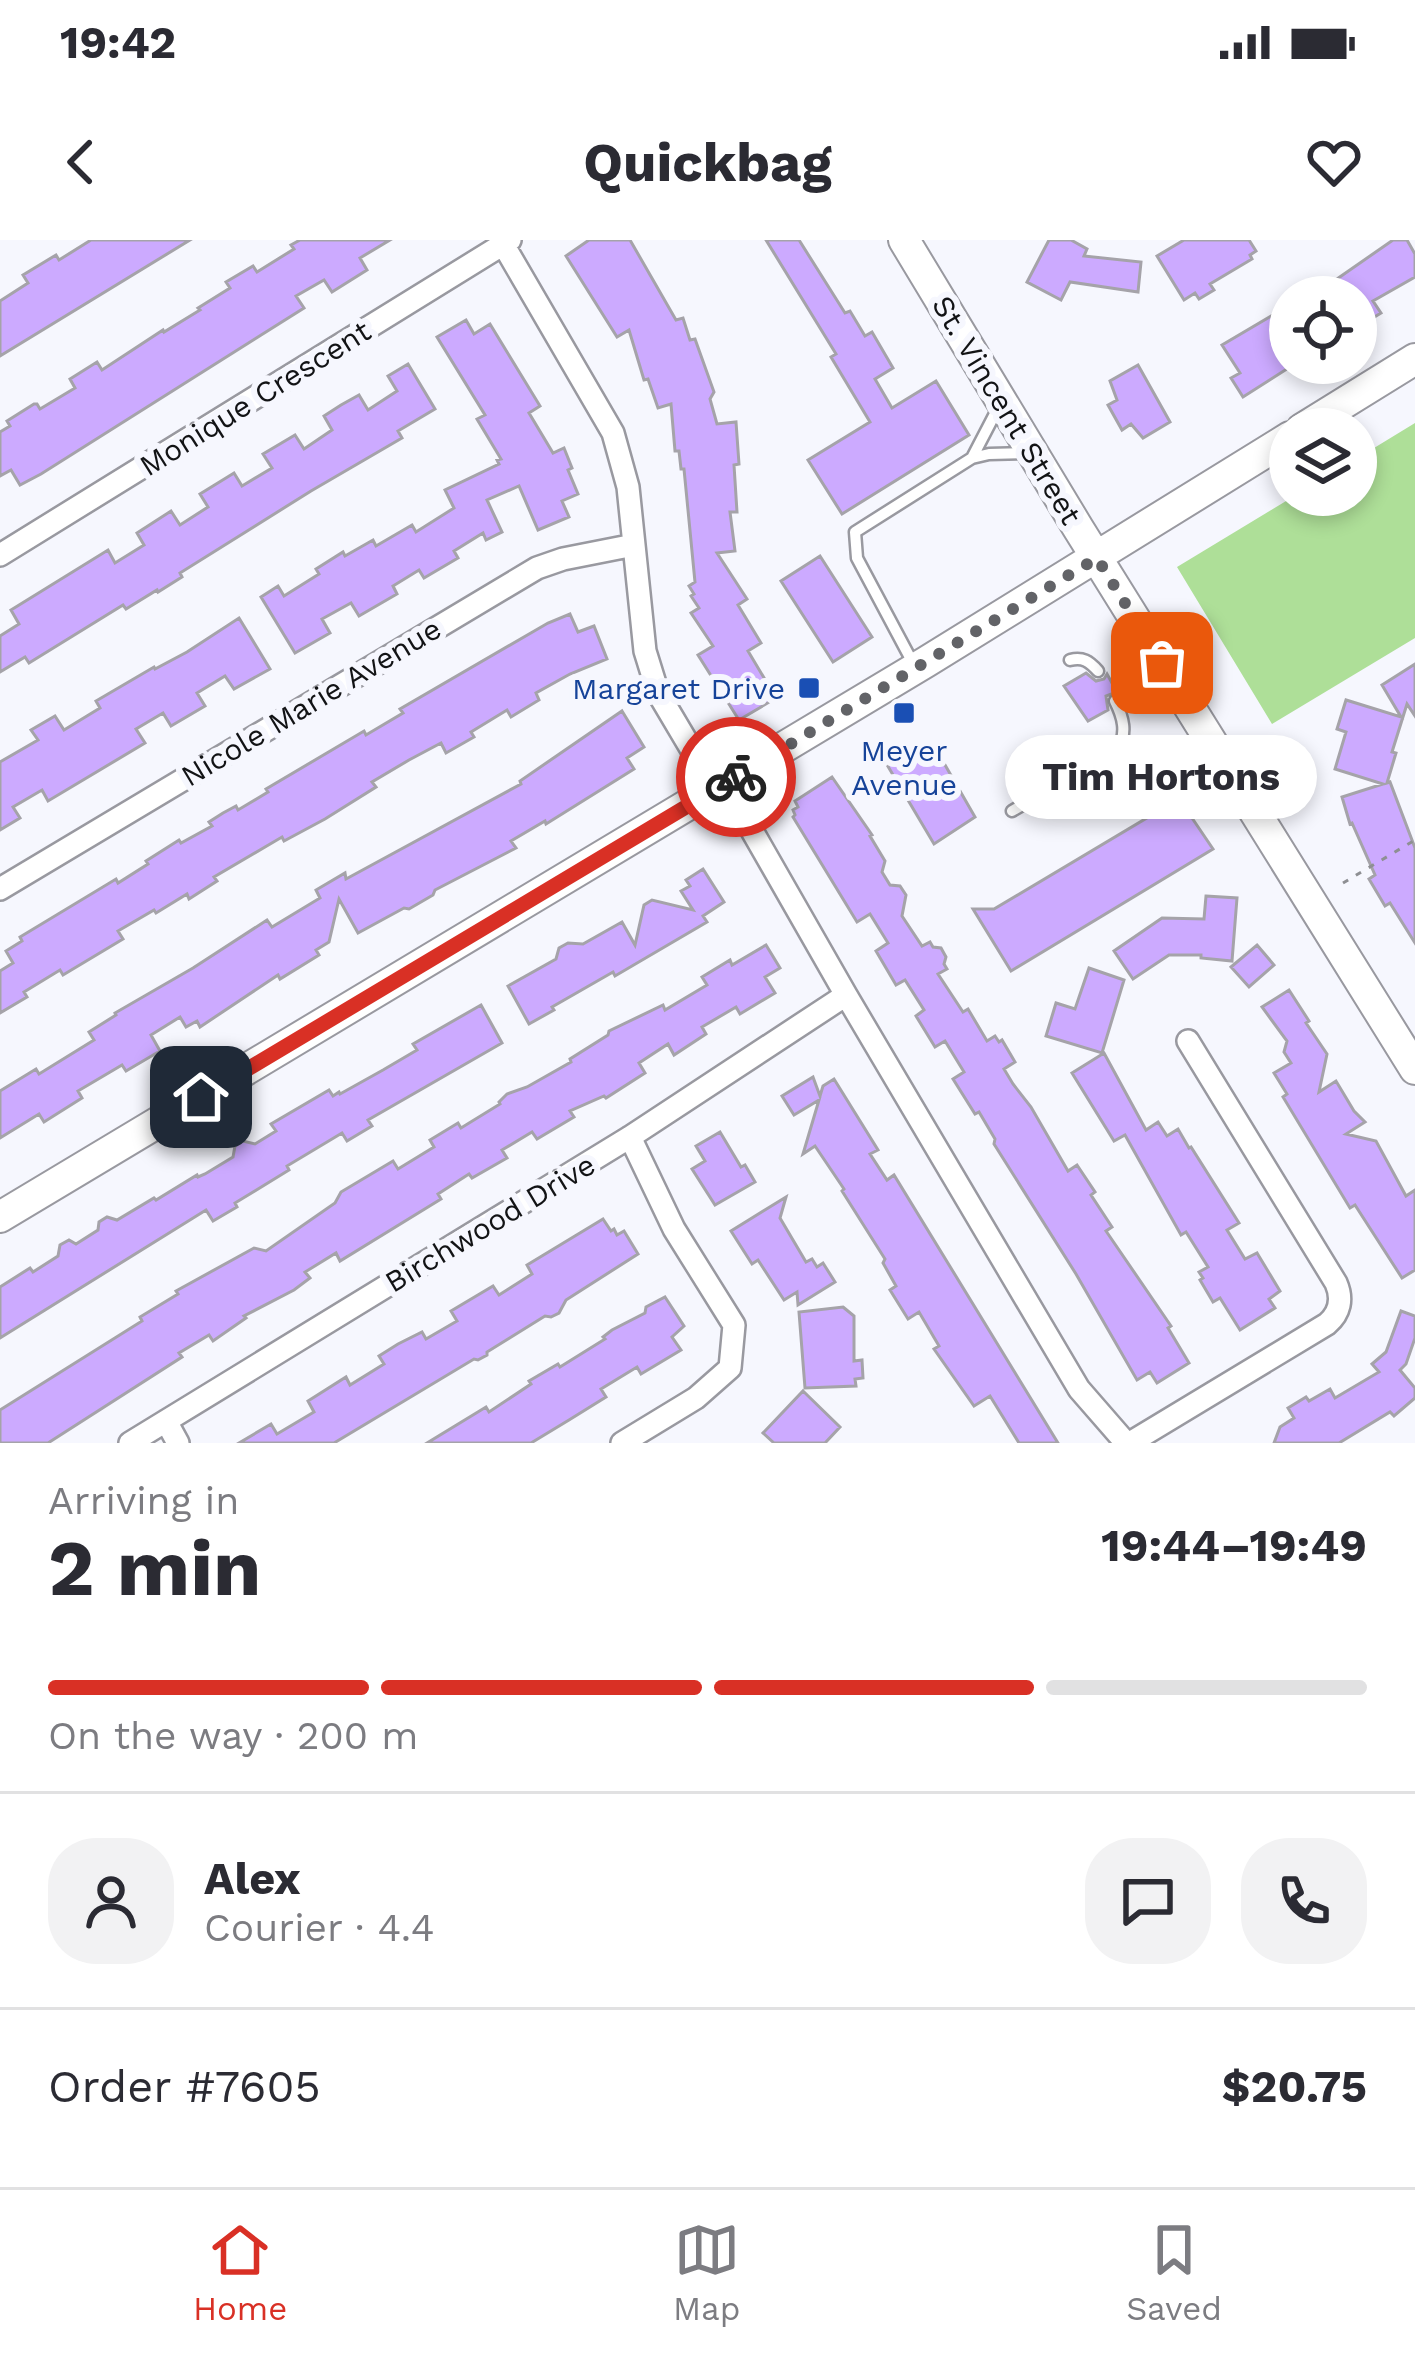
<!DOCTYPE html>
<html lang="en">
<head>
<meta charset="utf-8">
<style>
  :root { --surface:#fff; --page:#f2f2f3; --text:#2b2b33; --muted:#7c7c81; --line:#e1e1e2; --accent:#d93025 }
  body { margin:0; font-family:"Work Sans",sans-serif; background:var(--page); color:var(--text); height:100vh; display:flex; flex-direction:column; font-size:45px; white-space:nowrap }
  * { box-sizing:border-box; margin:0 }
  p { font-size:39px; color:var(--muted) }
  .icon { flex:none; width:66px; height:66px; fill:none; stroke:currentColor; stroke-width:2; stroke-linecap:round; stroke-linejoin:round }
  .map { position:relative; height:1203px; overflow:hidden }
  .sheet { display:flex; flex-direction:column; background:var(--surface); flex:1 }
  .sheet>* { flex:none }
  .controls { position:absolute; left:1269px; top:36px; display:grid; gap:24px }
  .controls a { display:grid; place-items:center; width:108px; height:108px; border-radius:50%; background:var(--surface); box-shadow:0 6px 18px #0003; font-size:60px }
  .pin { position:absolute; display:grid; place-items:center; width:102px; height:102px; color:#fff; margin:-51px; border-radius:24px; box-shadow:0 6px 18px #0006 }
  .courier { position:absolute; display:grid; place-items:center; width:120px; height:120px; margin:-60px; border:9px solid #d93025; border-radius:50%; background:#fff; color:#222; box-shadow:0 3px 15px #0007 }
  .bubble { position:absolute; height:84px; border-radius:42px; background:var(--surface); box-shadow:0 6px 18px #0003; font-size:39px; font-weight:700; line-height:84px; text-align:center }
  .headline em { font-style:normal; font-weight:700 }
  .headline div { display:flex; flex-direction:column-reverse }
  .headline { display:flex; align-items:center; justify-content:space-between; height:204px; padding:0 48px }
  h1 { font-size:78px; font-weight:700; line-height:90px }
  .bar { display:grid; grid-template-columns:repeat(4,1fr); gap:18px 12px; align-content:center; height:144px; padding:0 48px }
  .bar i { height:15px; border-radius:9px; background:var(--line) }
  .bar .current { background:var(--accent) }
  .bar p { grid-column:span 4 }
  .line { display:flex; align-items:center; gap:30px; padding:0 48px; border-top:3px solid var(--line) }
  .line div { flex:1 }
  .round { display:grid; place-items:center; flex:none; width:126px; height:126px; border-radius:48px; background:var(--page) }
  .status { display:flex; justify-content:space-between; align-items:center; height:84px; padding:0 60px; background:var(--surface); direction:ltr }
  .status svg { height:33px; fill:currentColor }
  header { display:flex; justify-content:space-between; align-items:center; height:156px; padding:0 48px; background:var(--surface); font-size:54px; font-weight:700 }
  .menu { display:flex; justify-content:space-around; align-items:center; height:168px; border-top:3px solid var(--line); background:var(--surface); font-size:33px; color:var(--muted) }
  .menu a { display:grid; justify-items:center; gap:6px }
  .menu .current { color:var(--accent) }
  .map>svg:first-child { display:block }
  .green { fill:#aedf98 }
  .building { fill:#caf; stroke:#a5a3a9; stroke-width:3 }
  .lines { fill:none; stroke-linecap:round; stroke-linejoin:round }
  .lane-casing { stroke:#9999a0; stroke-width:15 }
  .street-casing { stroke:#9999a0; stroke-width:26 }
  .secondary-casing { stroke:#9999a0; stroke-width:34 }
  .path { stroke:#8e8f93; stroke-width:3; stroke-dasharray:6 9; stroke-linecap:butt }
  .lane { stroke:#fff; stroke-width:10 }
  .street { stroke:#fff; stroke-width:21 }
  .secondary { stroke:#fff; stroke-width:30 }
  .done { stroke:#626367; stroke-width:12; stroke-dasharray:0 21.6 }
  .route { stroke:#d93025; stroke-width:15 }
  .transit-dot { fill:#1a4fb4; stroke:#f6f7fe; stroke-width:4.5 }
  .labels { text-anchor:middle; dominant-baseline:central; stroke-width:12; stroke-linejoin:round; paint-order:stroke }
  .street-label { font-size:30px; fill:#121315; stroke:#f6f7fe }
  .transit-label { font-size:30px; fill:#164399; stroke:#f6f7fe; text-anchor:end }
</style>
</head>
<body>
<div class="status"><b>19:42</b><svg viewBox="0 0 49 12"><path d="M0 12V9h3v3zM5 12V6h3v6zM10 12V3h3v9zM15 12V0h3v12zM26 1h20v11H26zM47 4h2v5h-2z"/></svg></div>
<header><svg class="icon" aria-label="back" viewBox="0 0 24 24"><path d="M15 5l-7 7 7 7"/></svg>Quickbag<svg class="icon" aria-label="heart" viewBox="0 0 24 24"><path d="M12 20l-8-8c-3-5 5-10 8-4 3-6 11-1 8 4z"/></svg></header>
<div class="map">
<svg width="1415" height="1203" viewBox="0 0 1415 1203">
  <rect width="100%" height="100%" fill="#f6f7fe"/>
  <path class="green" d="M 1415,183 L 1415,398 L 1272,484 L 1177,327 L 1296,255 L 1356,255 L 1356,219 Z"/>
  <path class="building" d="M 91,0 L 190,0 L 0,116 L 0,61 L 28,43 L 23,35 L 56,15 L 59,20 Z
    M 300,0 L 390,0 L 360,18 L 367,30 L 332,52 L 324,40 L 296,56 L 304,68 L 41,234 L 20,245 L 11,230 L 0,236 L 0,192 L 10,186 L 7,181 L 34,164 L 37,164 L 40,169 L 75,148 L 70,139 L 97,122 L 102,130 L 163,90 L 164,92 L 200,70 L 198,68 L 230,48 L 226,42 L 253,26 L 257,32 L 294,9 L 291,5 Z
    M 589,0 L 630,0 L 676,80 L 683,78 L 690,100 L 695,99 L 714,152 L 710,159 L 717,184 L 736,182 L 739,224 L 734,225 L 737,272 L 730,272 L 735,311 L 717,313 L 747,359 L 738,365 L 761,403 L 748,411 L 776,458 L 739,480 L 698,415 L 713,406 L 691,373 L 699,368 L 691,356 L 694,354 L 689,346 L 695,342 L 684,229 L 681,229 L 679,211 L 675,211 L 671,164 L 658,168 L 648,139 L 644,140 L 629,90 L 617,97 L 566,16 Z
    M 766,0 L 799,0 L 845,73 L 850,71 L 865,96 L 872,92 L 893,128 L 875,139 L 892,168 L 936,141 L 969,195 L 842,274 L 808,220 L 870,182 L 831,117 L 836,114 Z
    M 1049,0 L 1071,0 L 1087,9 L 1084,16 L 1141,22 L 1138,52 L 1070,42 L 1061,60 L 1027,42 Z
    M 1184,0 L 1249,0 L 1256,11 L 1250,15 L 1252,19 L 1210,44 L 1214,50 L 1199,59 L 1195,53 L 1184,60 L 1157,16 Z
    M 1393,0 L 1407,0 L 1415,14 L 1415,37 L 1373,61 L 1381,73 L 1356,88 L 1356,57 L 1311,57 Z
    M 1290,65 L 1290,127 L 1243,157 L 1231,138 L 1240,133 L 1222,105 Z
    M 466,80 L 474,94 L 490,84 L 540,166 L 529,173 L 553,213 L 564,208 L 572,228 L 568,230 L 578,254 L 562,261 L 569,277 L 538,290 L 519,246 L 487,260 L 502,292 L 486,300 L 483,293 L 454,311 L 458,318 L 424,338 L 419,330 L 393,346 L 397,354 L 359,376 L 351,363 L 322,379 L 330,393 L 295,413 L 261,357 L 278,346 L 284,356 L 319,334 L 316,329 L 343,312 L 345,316 L 373,300 L 376,306 L 412,285 L 416,292 L 454,268 L 445,250 L 499,224 L 497,220 L 501,219 L 477,179 L 485,175 L 437,97 Z
    M 408,124 L 435,169 L 398,191 L 402,198 L 311,251 L 180,333 L 182,337 L 158,352 L 157,350 L 126,369 L 123,365 L 29,423 L 25,417 L 0,432 L 0,396 L 19,384 L 11,370 L 108,310 L 115,323 L 144,305 L 137,293 L 171,271 L 180,285 L 208,267 L 200,254 L 234,233 L 242,246 L 272,228 L 263,214 L 295,195 L 304,209 L 332,190 L 324,176 L 341,165 L 359,155 L 368,170 L 397,151 L 388,136 Z
    M 1138,125 L 1170,182 L 1143,198 L 1131,184 L 1122,190 L 1108,165 L 1117,160 L 1110,141 Z
    M 820,316 L 872,397 L 833,422 L 781,341 Z
    M 570,374 L 578,392 L 594,386 L 607,419 L 570,434 L 536,453 L 539,460 L 511,477 L 507,470 L 471,492 L 474,497 L 446,513 L 441,503 L 409,520 L 372,542 L 376,547 L 325,579 L 284,601 L 282,597 L 214,637 L 217,641 L 189,659 L 187,654 L 156,673 L 154,670 L 118,691 L 123,699 L 63,735 L 60,730 L 24,752 L 27,757 L 0,773 L 0,731 L 13,723 L 6,711 L 22,701 L 20,697 L 116,639 L 118,643 L 148,624 L 146,621 L 179,600 L 181,603 L 212,586 L 209,582 L 223,573 L 236,566 L 238,570 L 268,552 L 266,549 L 364,491 L 366,495 L 403,473 L 400,469 L 548,383 Z
    M 239,378 L 270,429 L 234,449 L 225,436 L 197,453 L 205,466 L 171,486 L 163,473 L 136,489 L 145,503 L 48,561 L 42,550 L 13,567 L 20,578 L 0,590 L 0,522 L 38,500 L 31,490 L 55,476 L 64,490 L 100,468 L 96,461 L 154,427 L 155,429 L 187,412 Z
    M 1415,424 L 1415,476 L 1407,464 L 1392,512 L 1396,513 L 1387,543 L 1390,542 L 1415,608 L 1415,703 L 1390,663 L 1385,666 L 1369,639 L 1375,635 L 1352,583 L 1350,584 L 1342,557 L 1383,544 L 1335,529 L 1346,492 L 1337,489 L 1346,460 L 1401,477 L 1382,445 Z
    M 1086,433 L 1096,441 L 1104,439 L 1107,434 L 1117,452 L 1106,456 L 1108,470 L 1088,481 L 1064,446 Z
    M 622,471 L 644,507 L 627,518 L 634,529 L 546,584 L 545,581 L 511,601 L 516,608 L 435,650 L 433,655 L 409,669 L 404,668 L 358,693 L 339,659 L 329,702 L 316,710 L 319,715 L 280,739 L 278,735 L 200,787 L 197,781 L 186,787 L 180,777 L 151,795 L 160,811 L 126,831 L 122,825 L 78,851 L 82,858 L 44,882 L 39,874 L 0,898 L 0,851 L 36,829 L 39,834 L 94,800 L 89,792 L 116,775 L 115,773 L 193,728 L 267,680 L 272,687 L 320,658 L 316,650 L 345,633 L 346,639 L 521,544 L 520,541 Z
    M 908,504 L 937,511 L 975,577 L 934,604 L 883,518 Z
    M 832,537 L 872,595 L 870,596 L 885,621 L 882,632 L 890,645 L 900,646 L 906,655 L 902,676 L 922,706 L 930,702 L 933,707 L 941,708 L 946,717 L 944,724 L 947,729 L 938,734 L 963,772 L 968,769 L 987,801 L 995,796 L 999,802 L 1002,800 L 1015,822 L 1004,829 L 1013,844 L 1031,867 L 1068,931 L 1077,925 L 1095,952 L 1091,955 L 1112,987 L 1106,991 L 1171,1086 L 1168,1088 L 1189,1123 L 1157,1143 L 1150,1132 L 1137,1140 L 1076,1034 L 994,904 L 995,899 L 979,872 L 975,874 L 953,839 L 964,832 L 945,801 L 935,807 L 916,776 L 924,770 L 905,740 L 896,745 L 876,711 L 888,703 L 870,674 L 857,682 L 793,577 L 795,575 L 793,570 L 798,567 L 795,561 Z
    M 1162,569 L 1192,578 L 1213,609 L 1011,731 L 973,669 L 994,669 Z
    M 703,629 L 724,662 L 703,676 L 707,682 L 615,736 L 613,732 L 552,767 L 554,770 L 529,784 L 508,746 L 556,719 L 559,708 L 568,703 L 583,704 L 622,682 L 635,705 L 644,665 L 652,660 L 693,670 L 681,651 L 690,646 L 686,640 Z
    M 1206,656 L 1237,658 L 1232,721 L 1201,718 L 1201,715 L 1169,715 L 1133,739 L 1114,711 L 1162,678 L 1204,679 Z
    M 766,705 L 780,728 L 765,737 L 775,753 L 740,774 L 736,767 L 702,787 L 706,794 L 674,815 L 668,804 L 639,823 L 645,833 L 606,858 L 604,856 L 570,871 L 574,877 L 537,899 L 532,892 L 502,910 L 507,918 L 472,938 L 469,934 L 438,954 L 441,959 L 340,1021 L 336,1013 L 305,1032 L 310,1038 L 294,1050 L 244,1076 L 246,1078 L 213,1101 L 209,1095 L 179,1113 L 182,1117 L 48,1203 L 0,1203 L 0,1170 L 142,1081 L 140,1077 L 178,1054 L 176,1051 L 254,1008 L 266,1011 L 335,963 L 341,952 L 393,921 L 398,929 L 434,907 L 430,900 L 458,883 L 461,888 L 500,864 L 499,862 L 507,854 L 527,847 L 571,822 L 570,819 L 608,795 L 609,791 L 663,765 L 665,770 L 707,745 L 702,737 L 730,720 L 732,725 Z
    M 1257,705 L 1274,725 L 1249,747 L 1231,727 Z
    M 1089,728 L 1124,740 L 1102,813 L 1046,796 L 1056,763 L 1075,769 Z
    M 1289,750 L 1309,781 L 1306,783 L 1327,814 L 1319,852 L 1336,841 L 1354,871 L 1365,882 L 1346,894 L 1376,901 L 1406,956 L 1415,950 L 1415,1030 L 1402,1038 L 1355,965 L 1350,968 L 1283,857 L 1287,854 L 1274,833 L 1291,823 L 1284,812 L 1287,801 L 1262,767 Z
    M 481,765 L 502,803 L 368,880 L 372,886 L 347,901 L 342,893 L 287,926 L 289,930 L 235,963 L 237,967 L 213,981 L 206,970 L 0,1098 L 0,1047 L 30,1028 L 33,1032 L 58,1016 L 60,1005 L 69,1000 L 76,1004 L 98,990 L 99,982 L 107,977 L 117,980 L 154,958 L 156,960 L 197,935 L 198,937 L 205,934 L 233,917 L 235,906 L 243,901 L 255,904 L 276,891 L 271,884 L 329,850 L 333,856 L 339,852 L 340,854 L 383,830 L 417,810 L 413,804 Z
    M 1104,813 L 1146,890 L 1158,882 L 1167,896 L 1178,889 L 1189,908 L 1191,907 L 1239,983 L 1227,990 L 1245,1019 L 1257,1013 L 1280,1051 L 1269,1059 L 1275,1068 L 1240,1090 L 1220,1058 L 1213,1062 L 1200,1040 L 1203,1038 L 1199,1032 L 1208,1027 L 1186,992 L 1181,995 L 1125,895 L 1114,901 L 1072,833 Z
    M 813,837 L 820,856 L 823,846 L 834,839 L 878,910 L 870,914 L 887,940 L 894,935 L 1058,1203 L 1019,1203 L 990,1156 L 974,1166 L 934,1109 L 939,1106 L 919,1072 L 908,1079 L 890,1050 L 896,1046 L 883,1023 L 885,1019 L 842,951 L 844,949 L 815,906 L 803,914 L 819,860 L 794,875 L 782,856 Z
    M 720,892 L 741,927 L 745,925 L 755,942 L 715,965 L 692,929 L 705,921 L 696,906 Z
    M 786,957 L 780,978 L 806,1022 L 812,1019 L 817,1027 L 823,1023 L 835,1042 L 798,1065 L 797,1052 L 784,1060 L 758,1020 L 752,1024 L 731,991 Z
    M 603,979 L 611,991 L 614,989 L 617,995 L 624,991 L 638,1014 L 566,1060 L 559,1073 L 551,1077 L 545,1076 L 487,1112 L 487,1115 L 478,1120 L 474,1119 L 334,1203 L 239,1203 L 271,1184 L 277,1194 L 314,1172 L 308,1161 L 346,1137 L 350,1145 L 384,1124 L 379,1116 L 398,1104 L 422,1092 L 426,1099 L 457,1081 L 451,1071 L 493,1046 L 499,1055 L 532,1034 L 527,1025 Z
    M 665,1057 L 684,1086 L 672,1097 L 681,1110 L 641,1134 L 637,1127 L 601,1149 L 606,1157 L 569,1180 L 531,1203 L 427,1203 L 486,1167 L 489,1172 L 531,1144 L 529,1141 L 558,1124 L 560,1127 L 605,1099 L 603,1097 L 612,1090 L 645,1073 L 646,1067 Z
    M 843,1067 L 854,1076 L 854,1121 L 862,1120 L 863,1138 L 855,1139 L 856,1146 L 805,1148 L 799,1072 Z
    M 1401,1071 L 1415,1076 L 1415,1098 L 1406,1124 L 1400,1130 L 1415,1148 L 1415,1158 L 1394,1176 L 1390,1172 L 1339,1203 L 1274,1203 L 1280,1187 L 1294,1178 L 1288,1168 L 1306,1157 L 1309,1161 L 1330,1149 L 1335,1158 L 1379,1132 L 1372,1124 L 1386,1112 Z
    M 803,1151 L 840,1187 L 825,1203 L 774,1203 L 763,1193 Z"/>
  <g class="lines">
    <defs>
      <path id="lane" d="M 972,218 L 998,168
        M 1070,420 C 1083,417 1089,421 1098,431
        M 914,425 L 857,318 L 855,292 L 972,218 L 989,214 L 1027,213
        M 1012,571 L 1117,510 C 1128,493 1123,477 1115,461"/>
      <path id="street" d="M 503,4 L 613,193 L 628,247 L 645,411 L 658,453 L 715,549 L 747,582 L 846,755 L 1079,1149 L 1126,1203
        M 0,315 L 510,0
        M 0,649 L 537,328 L 563,319 L 634,305
        M 166,1181 L 178,1203
        M 130,1203 L 630,897 L 846,755
        M 622,1203 L 696,1158 L 730,1128 L 734,1085 L 674,989 L 630,897
        M 1130,1203 L 1327,1084 C 1340,1073 1343,1059 1336,1043 L 1188,801"/>
      <path id="secondary" d="M 904,0 L 1078,288 L 1415,829
        M 1302,189 L 1415,119
        M 0,977 L 926,422 L 1290,197"/>
    </defs>
    <use href="#lane" class="lane-casing"/>
    <use href="#street" class="street-casing"/>
    <use href="#secondary" class="secondary-casing"/>
    <path class="path" d="M 1343,643 L 1415,600"/>
    <use href="#lane" class="lane"/>
    <use href="#street" class="street"/>
    <use href="#secondary" class="secondary"/>
  </g>
  <g class="lines">
    <path class="done" d="M 736,537 L 1097,318 L 1162,423"/>
    <path class="route" d="M 201,857 L 736,537"/>
  </g>
  <g class="transit-dot">
    <rect x="797" y="436" width="24" height="24" rx="6"/>
    <rect x="892" y="461" width="24" height="24" rx="6"/>
  </g>
  <g class="labels">
    <g class="street-label">
      <text transform="translate(255 158) rotate(-32)">Monique Crescent</text>
      <text transform="translate(1007 170) rotate(59)">St. Vincent Street</text>
      <text transform="translate(311 462) rotate(-31)">Nicole Marie Avenue</text>
      <text transform="translate(490 983) rotate(-31)">Birchwood Drive</text>
    </g>
    <g class="transit-label">
      <text x="785" y="448">Margaret Drive</text>
      <text x="904" y="510" text-anchor="middle">Meyer<tspan x="904" dy="34">Avenue</tspan></text>
    </g>
  </g>
</svg>
<div class="controls">
<a><svg class="icon" aria-label="locate" viewBox="0 0 24 24"><circle cx="12" cy="12" r="6"/><path d="M12 2v4M12 18v4M2 12h4M18 12h4"/></svg></a>
<a><svg class="icon" aria-label="layers" viewBox="0 0 24 24"><path d="M12 4l9 5-9 5-9-5zM3 14l9 5 9-5"/></svg></a>
</div>
<div class="pin" style="left:1162px;top:423px;background:#ea580c"><svg class="icon" aria-label="bag" viewBox="0 0 24 24"><path d="M5 8h14l-1 12H6zM9 8a3 3 0 0 1 6 0"/></svg></div>
<div class="pin" style="left:201px;top:857px;background:#1f2937"><svg class="icon" aria-label="home" viewBox="0 0 24 24"><path d="M3 11l9-7 9 7M6 9v11h12V9"/></svg></div>
<div class="courier" style="left:736px;top:537px"><svg class="icon" aria-label="bike" viewBox="0 0 24 24"><circle cx="6" cy="16" r="4"/><circle cx="18" cy="16" r="4"/><path d="M6 16l4-8h5l3 8M10 8l3 8H6M13 5h3"/></svg></div>
<div class="bubble" style="left:1005px;top:495px;width:312px">Tim Hortons</div>
</div>
<section class="sheet">
<div class="headline"><div><h1>2 min</h1><p>Arriving in</p></div><em>19:44–19:49</em></div>
<div class="bar"><i class="current"></i><i class="current"></i><i class="current"></i><i></i><p>On the way · 200 m</p></div>
<div class="line" style="height:216px"><a class="round"><svg class="icon" aria-label="person" viewBox="0 0 24 24"><circle cx="12" cy="8" r="4"/><path d="M4 21q1-7 8-7t8 7"/></svg></a><div><b>Alex</b><p>Courier · 4.4</p></div><a class="round"><svg class="icon" aria-label="chat" viewBox="0 0 24 24"><path d="M4 5h16v11H9l-5 4z"/></svg></a><a class="round"><svg class="icon" aria-label="phone" viewBox="0 0 24 24"><path d="M5 4h4l2 5-3 2q2 4 5 5l2-3 5 2v4C11 20 4 13 5 4z"/></svg></a></div>
<div class="line" style="height:156px"><div>Order #7605</div><b>$20.75</b></div>
</section>
<nav class="menu">
<a class="current"><svg class="icon" aria-label="home" viewBox="0 0 24 24"><path d="M3 11l9-7 9 7M6 9v11h12V9"/></svg>Home</a>
<a><svg class="icon" aria-label="map" viewBox="0 0 24 24"><path d="M3 6l6-2 6 2 6-2v14l-6 2-6-2-6 2zM9 4v14M15 6v14"/></svg>Map</a>
<a><svg class="icon" aria-label="saved" viewBox="0 0 24 24"><path d="M7 4h10v16l-5-4-5 4z"/></svg>Saved</a>
</nav>
</body>
</html>
